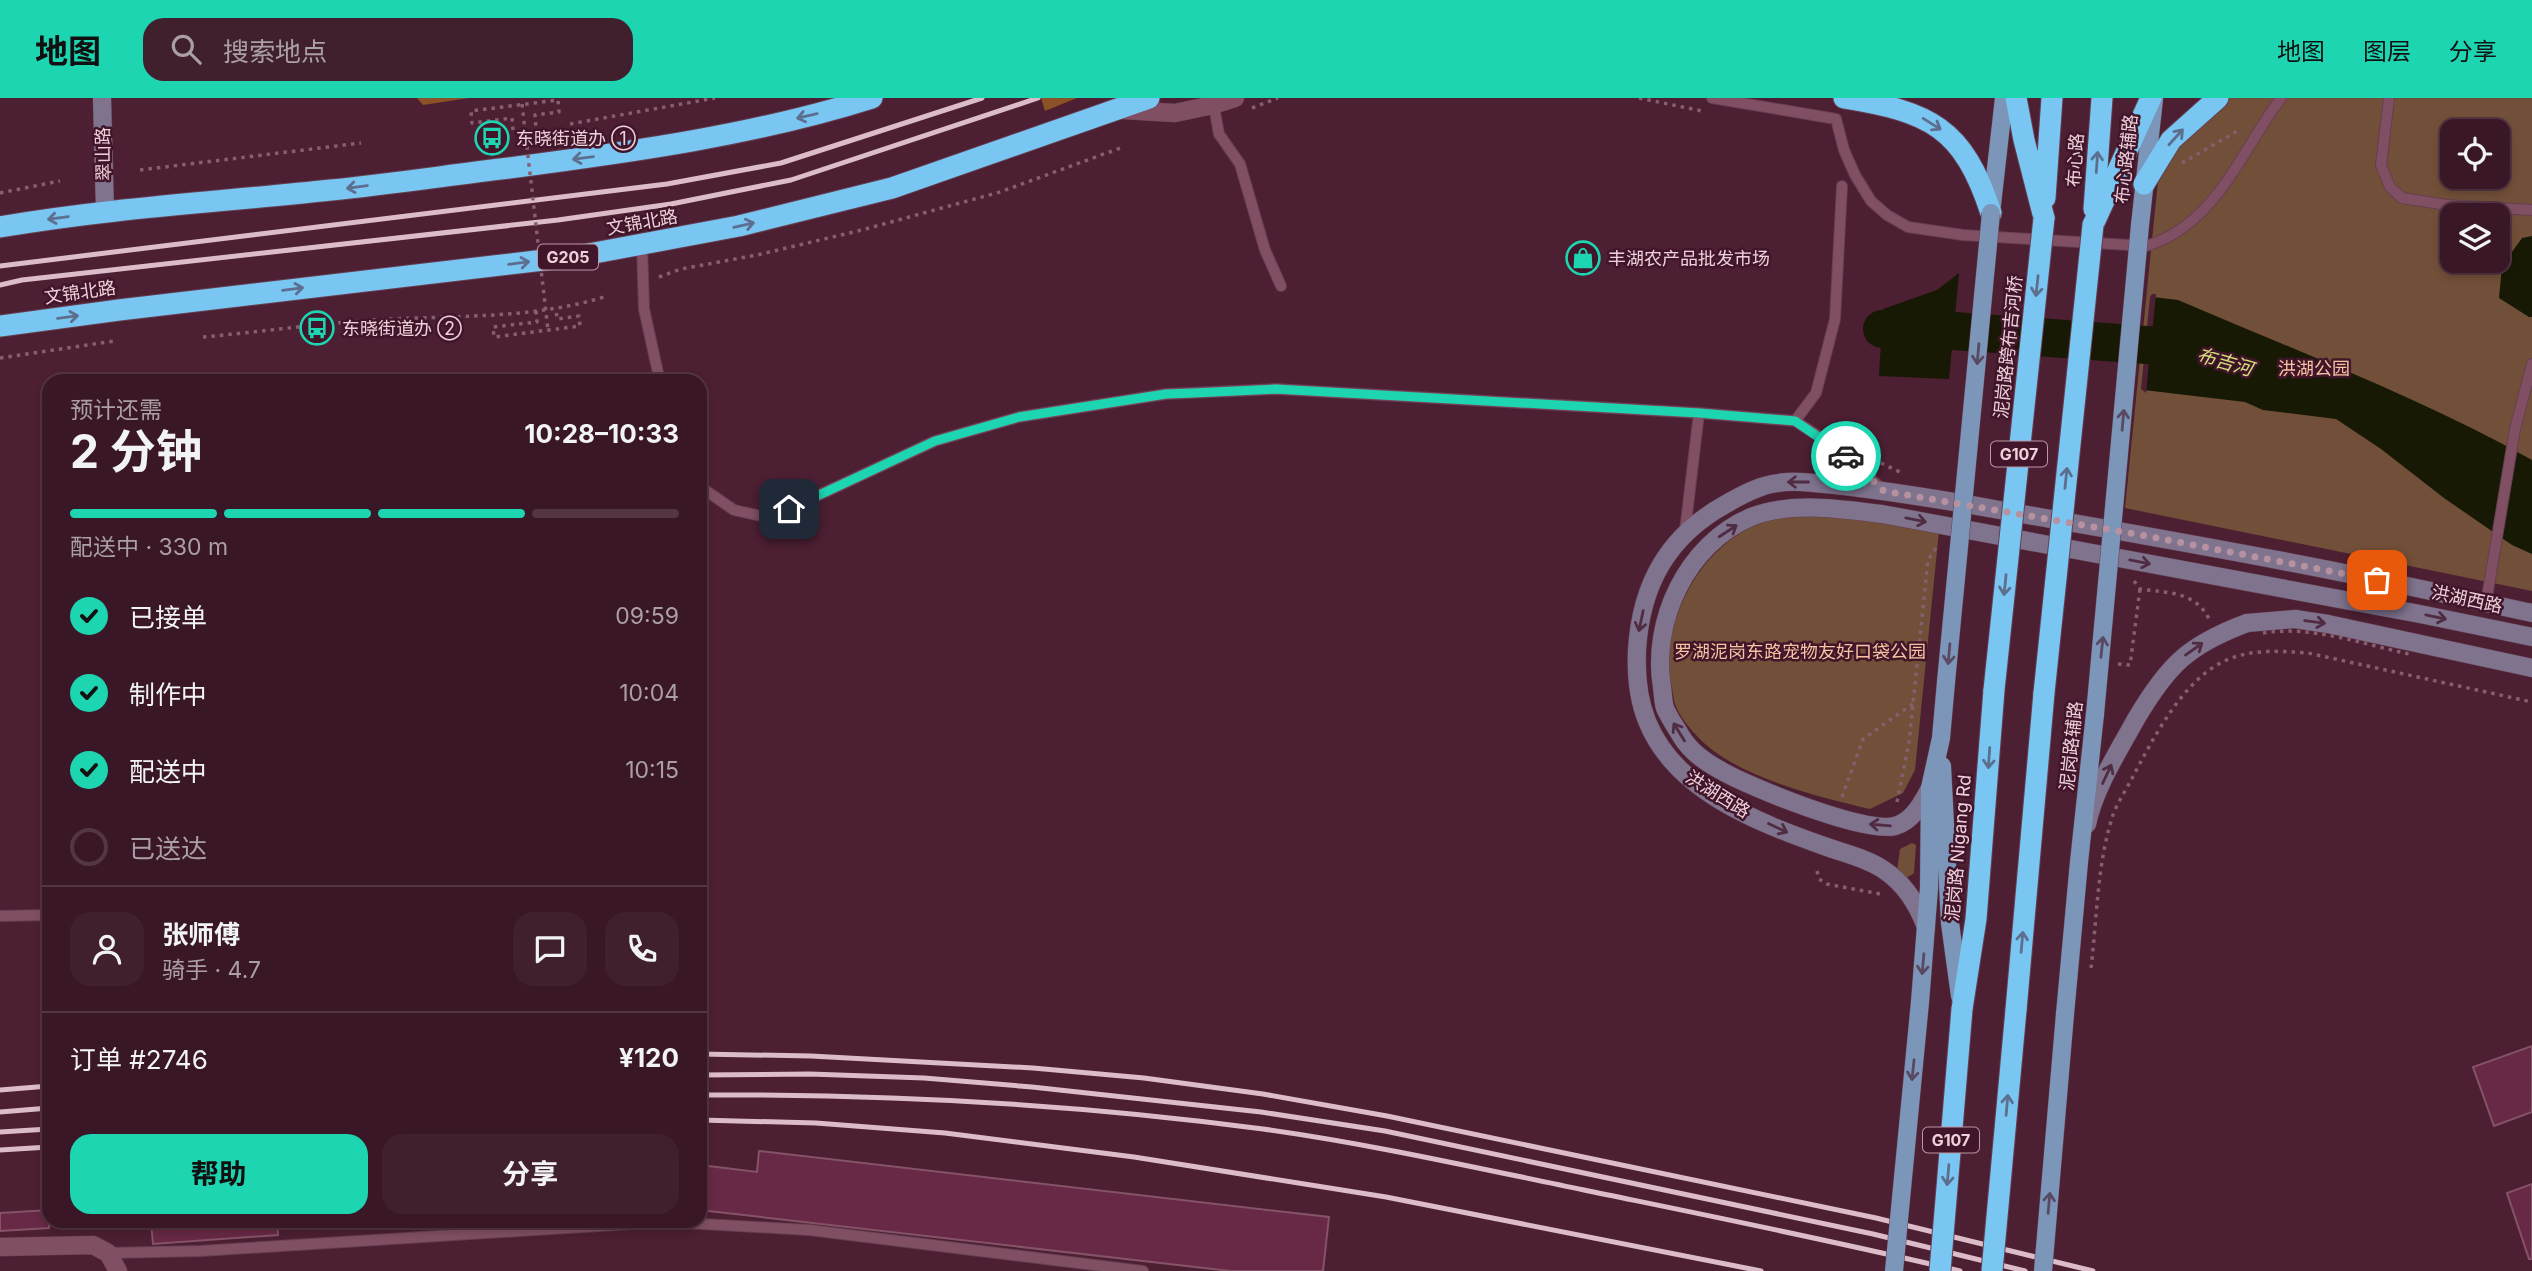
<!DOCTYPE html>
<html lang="zh">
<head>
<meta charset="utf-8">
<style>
  :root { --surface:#3a1726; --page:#41202e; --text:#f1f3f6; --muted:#ab9fa7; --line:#543643; --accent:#1dd5b1 }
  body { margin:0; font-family:Inter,"Noto Sans SC",sans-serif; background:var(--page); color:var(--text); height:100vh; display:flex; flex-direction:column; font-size:26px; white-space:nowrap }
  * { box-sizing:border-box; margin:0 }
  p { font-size:23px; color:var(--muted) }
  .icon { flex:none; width:38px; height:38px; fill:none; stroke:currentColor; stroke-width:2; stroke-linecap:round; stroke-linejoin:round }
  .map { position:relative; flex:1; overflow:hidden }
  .sheet { position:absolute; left:42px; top:276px; width:665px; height:854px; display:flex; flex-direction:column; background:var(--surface); border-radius:21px; box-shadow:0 4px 10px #0003,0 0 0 2px var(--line) }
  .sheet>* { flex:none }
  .buttons { position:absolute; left:2440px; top:21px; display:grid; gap:14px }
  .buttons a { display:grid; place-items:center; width:70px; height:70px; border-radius:14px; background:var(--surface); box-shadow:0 4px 10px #0003,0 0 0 2px var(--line); font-size:35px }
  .pin { position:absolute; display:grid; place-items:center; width:60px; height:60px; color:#fff; margin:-30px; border-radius:14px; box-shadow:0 4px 10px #0006 }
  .courier { position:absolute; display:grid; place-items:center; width:70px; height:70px; margin:-35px; border:5px solid #1dd5b1; border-radius:50%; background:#fff; color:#222; box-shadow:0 2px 9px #0007 }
  .headline em { font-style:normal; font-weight:700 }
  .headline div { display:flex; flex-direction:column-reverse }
  .headline { display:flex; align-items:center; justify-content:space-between; height:119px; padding:0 28px }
  h1 { font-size:46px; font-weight:700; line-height:52px }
  .bar { display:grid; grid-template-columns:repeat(4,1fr); gap:10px 7px; align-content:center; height:84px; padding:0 28px }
  .bar i { height:9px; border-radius:5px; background:var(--line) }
  .bar .current { background:var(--accent) }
  .bar p { grid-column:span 4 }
  .line { display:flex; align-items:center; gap:18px; padding:0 28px; border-top:2px solid var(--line) }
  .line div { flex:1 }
  .round { display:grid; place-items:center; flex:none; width:74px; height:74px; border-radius:21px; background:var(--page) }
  ol { padding:0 28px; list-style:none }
  li { display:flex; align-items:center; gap:21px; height:77px }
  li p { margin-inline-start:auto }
  li .icon { padding:7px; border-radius:50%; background:var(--accent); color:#111; stroke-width:4 }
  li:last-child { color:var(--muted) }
  li i { width:38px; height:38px; border:4px solid var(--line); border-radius:50% }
  .cta { display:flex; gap:14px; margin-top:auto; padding:14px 28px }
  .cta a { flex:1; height:80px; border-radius:21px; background:var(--accent); color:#111; font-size:28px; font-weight:700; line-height:80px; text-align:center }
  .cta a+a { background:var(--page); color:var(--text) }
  header { display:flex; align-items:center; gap:42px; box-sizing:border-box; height:98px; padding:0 35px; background:var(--accent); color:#111 }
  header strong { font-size:33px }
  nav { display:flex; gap:38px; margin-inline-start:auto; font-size:24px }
  .search { width:490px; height:63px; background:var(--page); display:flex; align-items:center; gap:18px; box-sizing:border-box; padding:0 24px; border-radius:21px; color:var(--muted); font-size:26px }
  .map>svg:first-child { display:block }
  .green { fill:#724f38; fill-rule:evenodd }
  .forest { fill:#8b5127 }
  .water { fill:#171904 }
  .pier { fill:#4d1f33 }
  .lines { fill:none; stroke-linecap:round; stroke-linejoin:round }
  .river { stroke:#171904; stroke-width:38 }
  .building { fill:#682946; stroke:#855367; stroke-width:2 }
  .lane-casing { stroke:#663f51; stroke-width:12 }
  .street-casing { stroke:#663f51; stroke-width:19 }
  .secondary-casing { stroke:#663f51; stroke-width:19 }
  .primary-casing { stroke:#663f51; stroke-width:19 }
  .highway-casing { stroke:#663f51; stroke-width:23 }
  .path { stroke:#865e6f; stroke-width:3.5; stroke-dasharray:3.5 5; stroke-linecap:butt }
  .lane { stroke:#814f63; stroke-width:10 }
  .street { stroke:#814f63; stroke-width:18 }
  .secondary { stroke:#7f738e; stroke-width:18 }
  .primary { stroke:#7c96b9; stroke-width:18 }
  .highway { stroke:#79c6f2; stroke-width:21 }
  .rail { stroke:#dcbcc8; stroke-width:5 }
  .secondary-bridge-casing { stroke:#663f51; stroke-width:19; stroke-linecap:butt }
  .primary-bridge-casing { stroke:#663f51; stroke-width:19; stroke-linecap:butt }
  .highway-bridge-casing { stroke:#663f51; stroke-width:23; stroke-linecap:butt }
  .path-bridge { stroke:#865e6f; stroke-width:3.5; stroke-dasharray:3.5 5; stroke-linecap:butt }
  .secondary-bridge { stroke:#7f738e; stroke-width:18 }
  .primary-bridge { stroke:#7c96b9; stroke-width:18 }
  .highway-bridge { stroke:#79c6f2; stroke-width:21 }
  .oneway { stroke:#5d6e8e }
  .oneway2 { stroke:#594963 }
  .oneway3 { stroke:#502c43 }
  .done { stroke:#b692a0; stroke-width:7; stroke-dasharray:0 12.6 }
  .route { stroke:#1dd5b1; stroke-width:9 }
  .labels { text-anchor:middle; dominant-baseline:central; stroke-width:5; stroke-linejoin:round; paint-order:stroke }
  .shield { fill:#41152a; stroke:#ba98a6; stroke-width:2 }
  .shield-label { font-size:16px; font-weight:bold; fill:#eed0db }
  .poi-label { font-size:18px; fill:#eed0db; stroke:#41152a; text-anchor:start }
  .street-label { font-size:18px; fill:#eed0db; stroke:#41152a }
  .park-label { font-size:18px; fill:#f7c3a1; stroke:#41152a }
  .water-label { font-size:19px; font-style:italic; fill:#d4e07b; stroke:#41152a }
</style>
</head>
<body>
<header>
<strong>地图</strong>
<div class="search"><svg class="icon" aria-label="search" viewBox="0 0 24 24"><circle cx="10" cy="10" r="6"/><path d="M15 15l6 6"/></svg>搜索地点</div>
<nav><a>地图</a><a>图层</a><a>分享</a></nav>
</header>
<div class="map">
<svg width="2532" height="1173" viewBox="0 0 2532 1173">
  <rect width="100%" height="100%" fill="#4d1f33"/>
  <path class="green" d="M 2217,0 L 2532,0 L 2532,493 L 2125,410 L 2160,63 ZM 2452,33 L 2497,33 L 2497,79 L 2452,79 ZM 2452,117 L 2497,117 L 2497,163 L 2452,163 Z
    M 1819,416 L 1939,433 L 1915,672 L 1903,695 L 1870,711 C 1818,699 1732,678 1696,637 C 1689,630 1681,619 1677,611 C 1674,605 1673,597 1672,590 C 1657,528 1700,447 1761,425 C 1779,418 1800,418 1819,416 Z
    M 1912,745 L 1916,747 L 1914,775 L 1905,781 L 1897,772 L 1900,751 Z"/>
  <path class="forest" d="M 417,0 L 469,0 L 423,7 Z
    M 1041,0 L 1077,0 L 1045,13 Z"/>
  <path class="water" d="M 2532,138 L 2532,219 L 2529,219 L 2499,200 L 2502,168 L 2522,140 Z
    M 1959,175 L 1949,281 L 1879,278 L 1883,211 L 1937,192 Z
    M 2153,199 L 2178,202 C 2297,253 2419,299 2532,362 L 2532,456 L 2512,447 L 2444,400 L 2381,351 L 2336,321 L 2263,312 L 2245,304 L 2144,292 Z"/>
  <path class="pier" d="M 2152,196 L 2156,196 L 2146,295 L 2141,291 L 2150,199 Z"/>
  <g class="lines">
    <path class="river" d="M 1882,231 L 1954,233 L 2174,249 L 2200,257"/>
  </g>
  <path class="building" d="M 2532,948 L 2532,1014 L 2494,1028 L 2473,969 Z
    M 759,1053 L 1329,1119 L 1323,1173 L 1230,1173 L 700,1112 L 700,1067 L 757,1074 Z
    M 2532,1086 L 2532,1161 L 2529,1161 L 2507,1095 Z
    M 49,1112 L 49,1130 L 0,1133 L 0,1115 Z
    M 151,1124 L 277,1124 L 278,1137 L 153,1146 Z"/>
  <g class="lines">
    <defs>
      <path id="lane" d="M 1712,0 L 1836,21 L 1844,52 L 1855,77 L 1871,103 L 1887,117 L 1908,129 L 1963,137 L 2146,148 C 2216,127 2241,53 2281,0
        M 2389,0 L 2381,67 L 2390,89 L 2402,100 L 2447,107 L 2532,112
        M 1213,3 L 1219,36 L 1240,66 L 1265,152 L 1281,188
        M 642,148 L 644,211 L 660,284
        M 1795,323 L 1816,295 L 1835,221 L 1842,88
        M 700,383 L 705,392 L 734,412 L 761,418 L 789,411 L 935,343 L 1019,319 L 1166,296 L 1276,291 L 1699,315 L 1795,323 L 1837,350 L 1882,391
        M 1685,433 L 1699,315
        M 2486,505 L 2515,331 L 2532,266
        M 0,818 L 49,817
        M 668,1124 L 809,1132 L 1143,1173
        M 108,1155 L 200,1153 L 663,1124"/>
      <path id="street" d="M 1123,12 L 1175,15 L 1213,7 L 1235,0
        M 0,1149 L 93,1147 L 108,1155 L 118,1173"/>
      <path id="secondary" d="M 102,0 L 105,113
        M 2247,525 L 2295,521 L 2328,526 L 2532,570
        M 1930,690 C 1922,705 1913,723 1895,728 C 1865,736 1749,689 1720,672 C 1705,664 1690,653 1681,638 C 1676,629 1669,620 1665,610 C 1663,604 1663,596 1662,589 C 1651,523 1687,446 1751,419 C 1791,403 1841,411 1882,416 L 2420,516 L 2532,539
        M 2087,726 C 2095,689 2118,654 2136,621
        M 1926,829 C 1917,805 1905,786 1884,772 C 1867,760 1843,755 1824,748 C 1757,724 1675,693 1647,623 C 1638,601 1636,575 1637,552 C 1641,486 1668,438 1726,406 C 1740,398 1756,389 1772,386 C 1796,381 1820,386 1844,388 C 1894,394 1944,402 1994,411 C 2112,432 2231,452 2349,476 C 2410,488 2471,502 2532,515"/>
      <path id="primary" d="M 1991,115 L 2004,0
        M 2140,127 L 2154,1
        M 1942,668 L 1950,825 L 1960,898
        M 1920,904 L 1929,790 L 1930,690 L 1941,640 L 1946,584
        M 2065,916 L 2079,764 L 2095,616"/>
      <path id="highway" d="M 1844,0 C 1930,14 1963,29 1991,115
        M 2016,0 L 2024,42 L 2044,120
        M 2144,86 L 2171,42 L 2218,0
        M 2045,100 L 2052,0
        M 2094,111 L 2102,0
        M 2093,127 L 2151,0
        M 0,129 C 110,110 220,104 331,92 C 391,86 450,77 509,70 C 631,54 755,37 872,0
        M 0,228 L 119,212 L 578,158 L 739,128 L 892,90 L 1149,0
        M 1962,911 L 1976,821 L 1994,592
        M 2016,912 L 2044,595"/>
    </defs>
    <use href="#lane" class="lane-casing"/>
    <use href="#street" class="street-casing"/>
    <use href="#secondary" class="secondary-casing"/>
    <use href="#primary" class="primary-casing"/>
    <use href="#highway" class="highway-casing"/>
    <path class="path" d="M 1639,0 L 1702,13
      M 1252,10 L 1278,0
      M 570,26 L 715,0
      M 513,32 L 512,20 L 472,25 L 471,13 L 558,2 L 559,14 L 535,17 L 536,30
      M 2182,65 L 2239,32
      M 140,72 L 361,45
      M 0,95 L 60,83
      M 659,179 L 681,171 L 757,157 L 862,132 L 1000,94 L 1123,49
      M 536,213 L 537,224 L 493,229 L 494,239 L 580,228 L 579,218 L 557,221 L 556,210
      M 203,239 C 259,234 316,226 372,222 C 450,217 529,222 604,199
      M 0,260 L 114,243
      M 1881,365 L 1902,375
      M 2134,483 L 2140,491 C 2167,495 2195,493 2209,521
      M 2118,566 L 2130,567 L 2140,491
      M 1842,699 L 1863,641 L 1914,605
      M 1897,704 L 1909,644 L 1928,462 L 1938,447
      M 1817,773 L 1819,781 L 1827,786 L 1880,796
      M 2091,870 C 2097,821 2097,765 2113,717 C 2117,706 2124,695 2130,684 C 2152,643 2183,579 2229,561 C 2254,551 2281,553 2308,555 L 2532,604"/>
    <use href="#lane" class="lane"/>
    <use href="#street" class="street"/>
    <use href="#secondary" class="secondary"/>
    <use href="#primary" class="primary"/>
    <use href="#highway" class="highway"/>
    <path class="rail" d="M 0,168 L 667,86 L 781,65 L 982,0
      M 0,187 L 22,182 L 558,122 L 671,106 L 791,82 L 1038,0
      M 700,956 L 811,958 L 1033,970 L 1144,980 L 1263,996 L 1387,1018 L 1876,1120 L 2093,1173
      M 700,977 L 810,976 L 924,980 L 1032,989 L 1261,1014 L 1385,1033 L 1873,1136 L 2025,1173
      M 0,992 L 49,988
      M 700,997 C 888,996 1076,1006 1263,1031 C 1371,1046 1477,1070 1584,1092 C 1710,1118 1835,1143 1960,1173
      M 0,1014 L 49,1010
      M 700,1022 L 816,1025 L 945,1035 L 1134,1059 L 1386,1099 L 1761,1173
      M 0,1034 L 49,1031
      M 0,1052 L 49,1049"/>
    <defs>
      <path id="secondary-bridge" d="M 2136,621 C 2168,567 2188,547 2247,525"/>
      <path id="primary-bridge" d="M 1946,584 L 1991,115
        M 2095,616 L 2140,127
        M 1894,1173 L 1920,904
        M 2043,1173 L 2065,916"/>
      <path id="highway-bridge" d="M 1994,592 L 2044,120
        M 2044,595 L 2093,127
        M 1940,1173 L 1962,911
        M 1992,1173 L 2016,912"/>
    </defs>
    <use href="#secondary-bridge" class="secondary-bridge-casing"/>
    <use href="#primary-bridge" class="primary-bridge-casing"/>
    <use href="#highway-bridge" class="highway-bridge-casing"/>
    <path class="path-bridge" d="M 522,6 L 548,232
      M 2263,535 C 2311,527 2362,546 2409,556"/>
    <use href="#secondary-bridge" class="secondary-bridge"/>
    <use href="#primary-bridge" class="primary-bridge"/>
    <use href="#highway-bridge" class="highway-bridge"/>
  </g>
  <defs><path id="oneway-shaft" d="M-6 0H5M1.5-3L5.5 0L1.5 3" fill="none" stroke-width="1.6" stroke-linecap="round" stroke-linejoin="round" transform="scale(1.75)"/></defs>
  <g class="oneway">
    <use href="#oneway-shaft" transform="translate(807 18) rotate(167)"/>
    <use href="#oneway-shaft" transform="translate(1932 26) rotate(32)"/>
    <use href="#oneway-shaft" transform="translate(2176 39) rotate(-48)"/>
    <use href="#oneway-shaft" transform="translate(583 60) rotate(173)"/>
    <use href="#oneway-shaft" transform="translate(2097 64) rotate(-86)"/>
    <use href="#oneway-shaft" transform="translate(357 89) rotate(173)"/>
    <use href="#oneway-shaft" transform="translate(58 120) rotate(172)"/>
    <use href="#oneway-shaft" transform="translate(744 127) rotate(-13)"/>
    <use href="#oneway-shaft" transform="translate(519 165) rotate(-7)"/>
    <use href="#oneway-shaft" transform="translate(2037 188) rotate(96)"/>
    <use href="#oneway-shaft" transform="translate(293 191) rotate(-7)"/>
    <use href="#oneway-shaft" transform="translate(68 219) rotate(-8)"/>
    <use href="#oneway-shaft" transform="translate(2066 380) rotate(-84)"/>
    <use href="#oneway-shaft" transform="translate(2005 487) rotate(96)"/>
    <use href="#oneway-shaft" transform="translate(1989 660) rotate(94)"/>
    <use href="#oneway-shaft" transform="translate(2022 844) rotate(-85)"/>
    <use href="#oneway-shaft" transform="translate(2007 1007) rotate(-85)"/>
    <use href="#oneway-shaft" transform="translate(1948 1077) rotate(95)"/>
  </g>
  <g class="oneway2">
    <use href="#oneway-shaft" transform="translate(1978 256) rotate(95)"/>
    <use href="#oneway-shaft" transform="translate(2123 322) rotate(-85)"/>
    <use href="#oneway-shaft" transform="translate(2102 549) rotate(-84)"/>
    <use href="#oneway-shaft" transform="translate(1949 556) rotate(95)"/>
    <use href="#oneway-shaft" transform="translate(1923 866) rotate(95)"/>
    <use href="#oneway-shaft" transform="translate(1913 972) rotate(96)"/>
    <use href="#oneway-shaft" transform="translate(2049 1105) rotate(-85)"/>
  </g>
  <g class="oneway3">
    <use href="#oneway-shaft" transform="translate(1798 384) rotate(180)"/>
    <use href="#oneway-shaft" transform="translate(1916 422) rotate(11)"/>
    <use href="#oneway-shaft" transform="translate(1728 433) rotate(-33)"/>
    <use href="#oneway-shaft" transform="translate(2140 464) rotate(11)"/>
    <use href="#oneway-shaft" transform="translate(2436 519) rotate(12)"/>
    <use href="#oneway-shaft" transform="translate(1641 523) rotate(102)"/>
    <use href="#oneway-shaft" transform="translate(2315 524) rotate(8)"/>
    <use href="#oneway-shaft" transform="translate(2194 551) rotate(-35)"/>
    <use href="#oneway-shaft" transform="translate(1679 634) rotate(-122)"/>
    <use href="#oneway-shaft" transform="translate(2107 676) rotate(-65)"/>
    <use href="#oneway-shaft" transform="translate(1880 727) rotate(-175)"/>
    <use href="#oneway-shaft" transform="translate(1778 730) rotate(25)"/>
  </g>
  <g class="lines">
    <path class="done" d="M 1846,358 L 1884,393 L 2141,437 L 2377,482"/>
    <path class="route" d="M 789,411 L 935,343 L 1019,319 L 1166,296 L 1193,295 L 1276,291 L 1699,315 L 1795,323 L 1846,358"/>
  </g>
  <defs>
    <symbol id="bus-ring" viewBox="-11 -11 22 22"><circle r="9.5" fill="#41152a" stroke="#1dd5b1" stroke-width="1.5"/><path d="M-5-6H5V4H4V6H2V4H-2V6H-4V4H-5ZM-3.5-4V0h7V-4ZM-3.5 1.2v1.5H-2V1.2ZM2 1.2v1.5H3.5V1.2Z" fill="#1dd5b1"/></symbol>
    <symbol id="shop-ring" viewBox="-11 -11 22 22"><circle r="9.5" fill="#41152a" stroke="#1dd5b1" stroke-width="1.5"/><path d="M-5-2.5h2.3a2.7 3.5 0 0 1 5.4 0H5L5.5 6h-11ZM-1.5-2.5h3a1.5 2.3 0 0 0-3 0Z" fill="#1dd5b1"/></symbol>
  </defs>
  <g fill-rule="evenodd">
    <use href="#bus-ring" x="473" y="21" width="38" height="38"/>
    <use href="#shop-ring" x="1564" y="141" width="38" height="38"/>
    <use href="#bus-ring" x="298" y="211" width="38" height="38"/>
  </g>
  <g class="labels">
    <g class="shield">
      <rect x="538" y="146.5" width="60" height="25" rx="5"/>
      <rect x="1991" y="343.5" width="56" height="25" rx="5"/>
      <rect x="1923" y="1029.5" width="56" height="25" rx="5"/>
    </g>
    <g class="shield-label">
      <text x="568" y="159">G205</text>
      <text x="2019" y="356">G107</text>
      <text x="1951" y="1042">G107</text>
    </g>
    <g class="poi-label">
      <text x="516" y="40">东晓街道办 ①</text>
      <text x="1608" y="160">丰湖农产品批发市场</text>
      <text x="342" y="230">东晓街道办 ②</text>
    </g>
    <g class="street-label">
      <text transform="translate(103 56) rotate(-91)">翠山路</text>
      <text transform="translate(2126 61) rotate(-84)">布心路辅路</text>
      <text transform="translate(2075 62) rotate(-86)">布心路</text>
      <text transform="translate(642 124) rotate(-10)">文锦北路</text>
      <text transform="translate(80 194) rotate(-8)">文锦北路</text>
      <text transform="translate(2008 249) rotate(-84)">泥岗路跨布吉河桥</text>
      <text transform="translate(2467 501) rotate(12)">洪湖西路</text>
      <text transform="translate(2071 648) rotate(-84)">泥岗路辅路</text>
      <text transform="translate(1718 696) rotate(32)">洪湖西路</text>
      <text transform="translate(1958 750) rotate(-85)">泥岗路 Nigang Rd</text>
    </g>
    <g class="park-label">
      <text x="2314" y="270">洪湖公园</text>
      <text x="1800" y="553">罗湖泥岗东路宠物友好口袋公园</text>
    </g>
    <g class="water-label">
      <text transform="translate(2225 264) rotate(16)">布吉河</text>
    </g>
  </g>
</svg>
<div class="buttons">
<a><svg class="icon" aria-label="locate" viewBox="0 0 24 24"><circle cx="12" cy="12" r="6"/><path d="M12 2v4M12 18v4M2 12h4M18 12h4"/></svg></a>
<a><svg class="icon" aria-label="layers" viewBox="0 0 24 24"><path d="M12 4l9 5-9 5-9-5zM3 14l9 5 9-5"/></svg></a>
</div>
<div class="pin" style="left:2377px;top:482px;background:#ea580c"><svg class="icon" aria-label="bag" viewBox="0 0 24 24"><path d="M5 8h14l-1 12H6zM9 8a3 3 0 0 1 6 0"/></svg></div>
<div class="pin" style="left:789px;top:411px;background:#1f2937"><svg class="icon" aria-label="home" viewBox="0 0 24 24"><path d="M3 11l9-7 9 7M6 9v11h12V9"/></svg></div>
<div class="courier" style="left:1846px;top:358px"><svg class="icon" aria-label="car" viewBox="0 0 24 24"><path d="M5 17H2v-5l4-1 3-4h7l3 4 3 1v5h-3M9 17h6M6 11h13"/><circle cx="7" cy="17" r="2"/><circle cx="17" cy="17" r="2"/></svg></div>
<section class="sheet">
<div class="headline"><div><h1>2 分钟</h1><p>预计还需</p></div><em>10:28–10:33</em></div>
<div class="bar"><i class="current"></i><i class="current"></i><i class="current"></i><i></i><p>配送中 · 330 m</p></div>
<ol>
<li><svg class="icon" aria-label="check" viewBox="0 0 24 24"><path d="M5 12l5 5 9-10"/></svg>已接单<p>09:59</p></li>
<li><svg class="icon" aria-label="check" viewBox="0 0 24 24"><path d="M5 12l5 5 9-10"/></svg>制作中<p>10:04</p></li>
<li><svg class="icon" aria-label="check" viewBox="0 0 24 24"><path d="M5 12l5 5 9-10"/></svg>配送中<p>10:15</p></li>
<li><i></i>已送达</li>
</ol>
<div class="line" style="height:126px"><a class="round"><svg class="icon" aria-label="person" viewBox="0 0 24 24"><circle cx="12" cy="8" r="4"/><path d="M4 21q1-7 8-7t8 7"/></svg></a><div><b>张师傅</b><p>骑手 · 4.7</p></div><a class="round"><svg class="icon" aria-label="chat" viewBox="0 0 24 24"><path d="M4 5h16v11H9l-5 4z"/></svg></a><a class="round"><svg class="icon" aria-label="phone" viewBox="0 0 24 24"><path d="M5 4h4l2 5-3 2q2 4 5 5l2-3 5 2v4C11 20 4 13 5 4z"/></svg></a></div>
<div class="line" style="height:91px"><div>订单 #2746</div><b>¥120</b></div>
<div class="cta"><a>帮助</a><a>分享</a></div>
</section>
</div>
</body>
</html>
